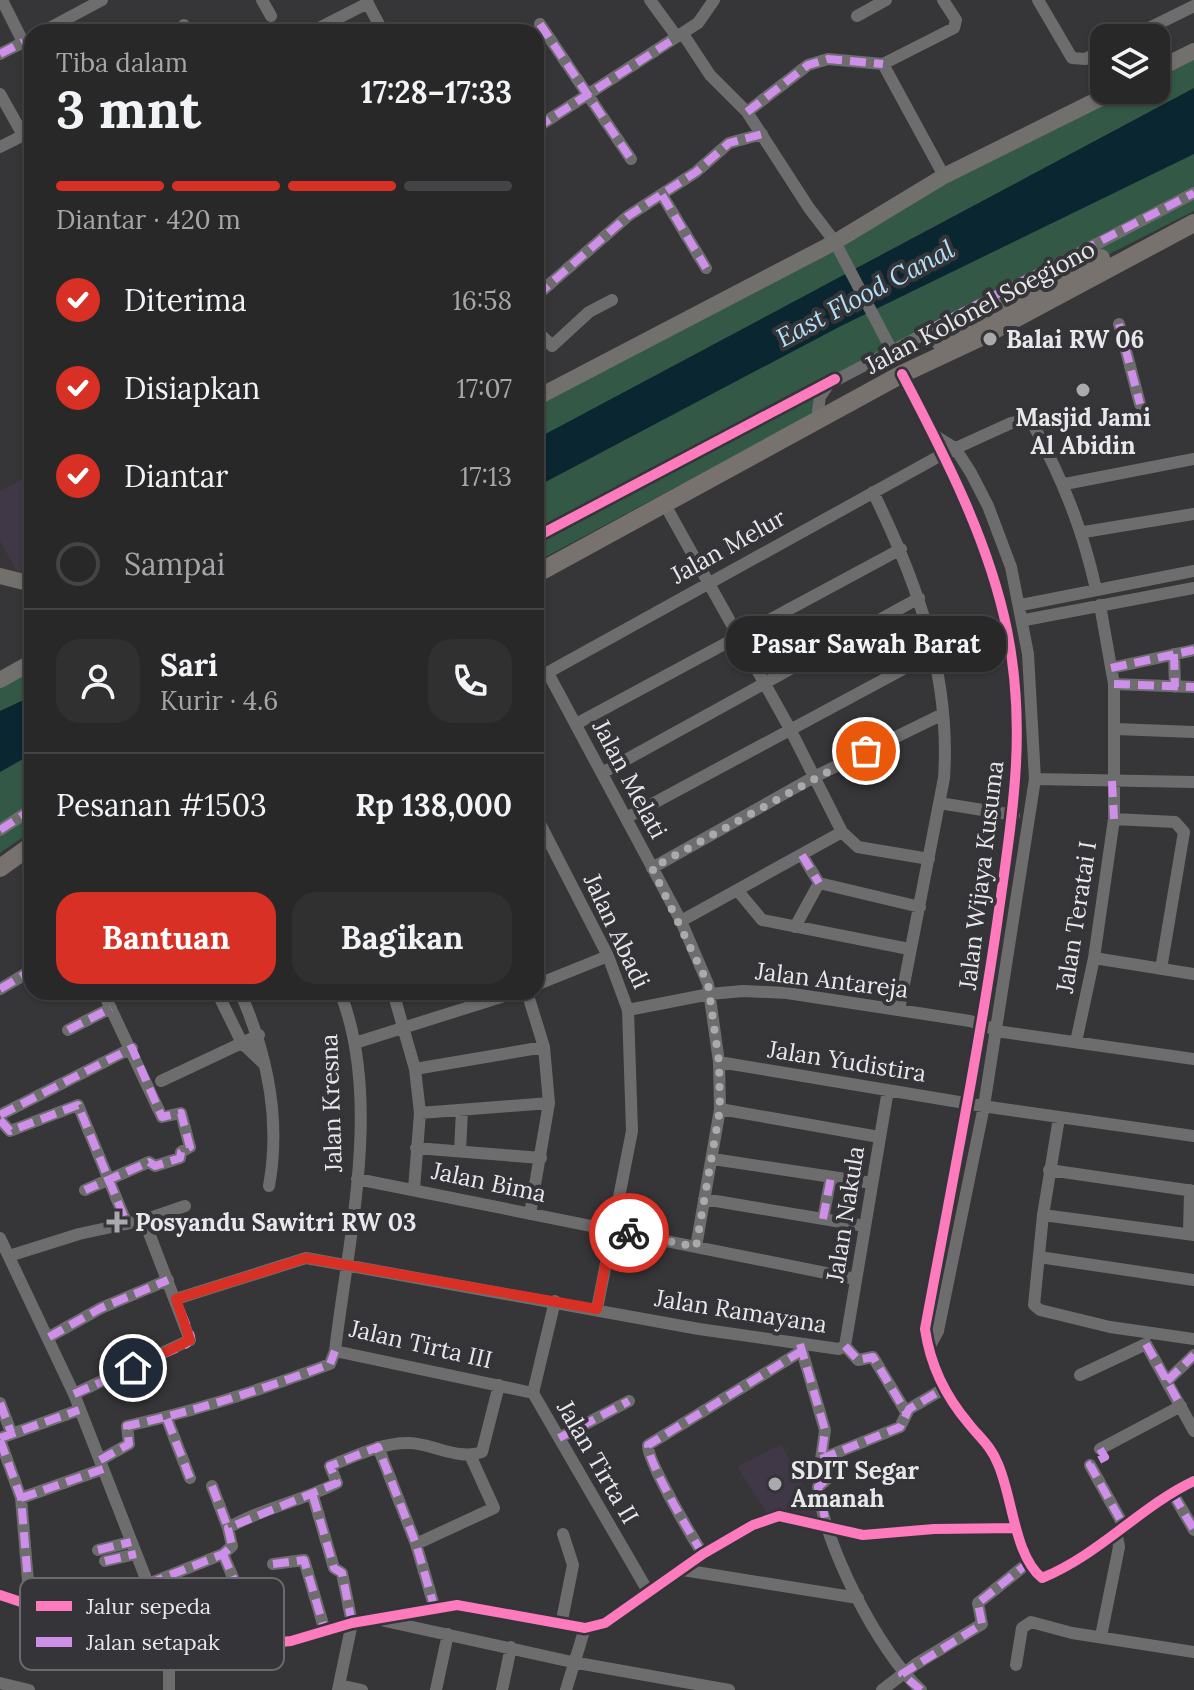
<!DOCTYPE html>
<html lang="id">
<head>
<meta charset="utf-8">
<style>
  :root { --surface:#282829; --page:#303031; --text:#f1f3f6; --muted:#a5a6a8; --line:#444446; --accent:#d93025 }
  body { margin:0; font-family:Lora,serif; background:var(--page); color:var(--text); height:100vh; display:flex; flex-direction:column; font-size:30px; white-space:nowrap }
  * { box-sizing:border-box; margin:0 }
  p { font-size:26px; color:var(--muted) }
  .icon { flex:none; width:44px; height:44px; fill:none; stroke:currentColor; stroke-width:2; stroke-linecap:round; stroke-linejoin:round }
  .map { position:relative; flex:1; overflow:hidden }
  .drawer { position:absolute; left:24px; top:24px; width:520px; height:976px; display:flex; flex-direction:column; background:var(--surface); border-radius:24px; box-shadow:0 2px 6px #0004,0 0 0 2px var(--line) }
  .drawer>* { flex:none }
  .controls { position:absolute; left:1090px; top:24px; display:grid; gap:16px }
  .controls a { display:grid; place-items:center; width:80px; height:80px; border-radius:16px; background:var(--surface); box-shadow:0 2px 6px #0004,0 0 0 2px var(--line); font-size:40px }
  .pin { position:absolute; display:grid; place-items:center; width:68px; height:68px; color:#fff; margin:-34px; border:4px solid #fff; border-radius:50%; box-shadow:0 2px 8px #0007 }
  .courier { position:absolute; display:grid; place-items:center; width:80px; height:80px; margin:-40px; border:6px solid #d93025; border-radius:50%; background:#fff; color:#222; box-shadow:0 2px 10px #0007 }
  .bubble { position:absolute; height:56px; border-radius:24px; background:var(--surface); box-shadow:0 2px 6px #0004,0 0 0 2px var(--line); font-size:26px; font-weight:700; line-height:56px; text-align:center }
  .summary em { font-style:normal; font-weight:700 }
  .summary div { display:flex; flex-direction:column-reverse }
  .summary { display:flex; align-items:center; justify-content:space-between; height:136px; padding:0 32px }
  h1 { font-size:52px; font-weight:700; line-height:60px }
  .bar { display:grid; grid-template-columns:repeat(4,1fr); gap:12px 8px; align-content:center; height:96px; padding:0 32px }
  .bar i { height:10px; border-radius:6px; background:var(--line) }
  .bar .current { background:var(--accent) }
  .bar p { grid-column:span 4 }
  .line { display:flex; align-items:center; gap:20px; padding:0 32px; border-top:2px solid var(--line) }
  .line div { flex:1 }
  .round { display:grid; place-items:center; flex:none; width:84px; height:84px; border-radius:24px; background:var(--page) }
  ol { padding:0 32px; list-style:none }
  li { display:flex; align-items:center; gap:24px; height:88px }
  li p { margin-inline-start:auto }
  li .icon { padding:8px; border-radius:50%; background:var(--accent); color:#fff; stroke-width:4 }
  li:last-child { color:var(--muted) }
  li i { width:44px; height:44px; border:4px solid var(--line); border-radius:50% }
  .action { display:flex; gap:16px; margin-top:auto; padding:16px 32px }
  .action a { flex:1; height:92px; border-radius:24px; background:var(--accent); color:#fff; font-size:32px; font-weight:700; line-height:92px; text-align:center }
  .action a+a { background:var(--page); color:var(--text) }
  .map>svg:first-child { display:block }
  .education { fill:#403846 }
  .green { fill:#335946 }
  .water { fill:#0a2631 }
  .lines { fill:none; stroke-linecap:round; stroke-linejoin:round }
  .street { stroke:#6d6d6e; stroke-width:12 }
  .secondary { stroke:#72706d; stroke-width:16 }
  .primary { stroke:#77726d; stroke-width:18 }
  .quiet { stroke:#ce8fe9; stroke-width:8; stroke-dasharray:16 8; stroke-linecap:butt }
  .cycleway-casing { stroke:#353438; stroke-width:15 }
  .cycleway { stroke:#fd7abc; stroke-width:10 }
  .done { stroke:#aaa9ac; stroke-width:8; stroke-dasharray:0 14.4 }
  .route { stroke:#d93025; stroke-width:10 }
  .poi-dot { fill:#aaa9ac; stroke:#353438; stroke-width:3 }
  .labels { text-anchor:middle; dominant-baseline:central; stroke-width:8; stroke-linejoin:round; paint-order:stroke }
  .street-label { font-size:24px; fill:#e8e8eb; stroke:#353438 }
  .poi-label { font-size:24px; font-weight:bold; fill:#e8e8eb; stroke:#353438; text-anchor:start }
  .water-label { font-size:26px; font-style:italic; fill:#b2e2f9; stroke:#353438 }
  .key { fill:#353438; stroke:#6b6a6e; stroke-width:2 }
  .key-label { font-size:22px; fill:#e8e8eb }
</style>
</head>
<body>
<div class="map">
<svg width="1194" height="1690" viewBox="0 0 1194 1690">
  <rect width="100%" height="100%" fill="#363537"/>
  <path class="education" d="M 32,474 L 32,571 L 20,577 L 0,541 L 0,491 Z
    M 781,1444 L 825,1525 L 769,1516 L 737,1467 Z"/>
  <path class="green" d="M 1194,51 L 1194,211 L 966,327 L 946,330 L 835,379 L 818,411 L 536,562 L 536,398 L 1117,90 L 1156,90 L 1156,70 Z
    M 32,663 L 32,831 L 0,853 L 0,681 Z"/>
  <path class="water" d="M 1194,88 L 1194,154 L 839,327 L 536,487 L 536,439 Z
    M 32,696 L 32,754 L 0,772 L 0,711 Z"/>
  <g class="lines">
    <path class="street" d="M 2,0 L 23,42
      M 262,0 L 271,16
      M 366,0 L 383,32
      M 650,0 L 677,37
      M 1038,0 L 1072,58 L 1085,59 L 1104,50
      M 857,16 L 886,0
      M 540,24 L 631,159
      M 184,25 L 187,32
      M 42,32 L 102,0
      M 311,32 L 368,3
      M 683,34 L 710,75 L 747,112 L 809,208 L 835,242 L 891,349
      M 1129,38 L 1194,6
      M 0,54 L 32,38
      M 883,64 L 944,176
      M 883,64 L 954,28 L 956,20 L 943,0
      M 0,94 L 23,135
      M 747,112 L 808,65 L 828,59 L 883,64
      M 536,128 L 698,23 L 714,0
      M 0,147 L 32,131
      M 662,195 L 706,268
      M 536,296 L 628,216 L 696,172 L 729,143 L 762,134
      M 1119,324 L 1140,404
      M 536,330 L 552,346 L 589,312 L 612,300
      M 902,374 C 944,454 989,541 1007,630 C 1028,734 1011,823 997,924 C 977,1060 950,1194 925,1329 C 930,1364 946,1397 969,1424 C 980,1438 991,1446 998,1464 C 1013,1498 1014,1555 1042,1578 C 1099,1555 1141,1506 1194,1481
      M 818,411 L 820,397 L 828,385
      M 1065,484 L 1194,459
      M 873,492 C 917,582 951,675 944,778 L 899,1010
      M 664,503 L 790,729 L 842,832 L 858,847 L 929,859
      M 1084,532 L 1194,514
      M 536,537 L 1194,193
      M 1021,605 L 1194,571
      M 1025,620 L 1194,588
      M 1174,654 L 1175,687
      M 1111,668 L 1194,650
      M 548,673 L 681,921 L 708,984 L 719,1062 L 720,1109 L 696,1247
      M 536,679 L 943,454 L 1011,423 L 1019,421 L 1033,424 C 1063,481 1082,527 1096,589
      M 1114,684 L 1194,687
      M 576,724 L 901,549
      M 1115,729 L 1194,732
      M 602,773 L 919,598
      M 1035,779 L 1194,782
      M 939,803 L 1014,815
      M 536,816 L 608,956 L 628,1010 L 632,1131 L 597,1309
      M 626,818 L 935,652
      M 1114,819 L 1175,822 L 1184,832 L 1161,969
      M 0,830 L 32,809
      M 802,855 L 819,883 L 920,907
      M 652,868 L 814,777 L 943,714
      M 738,891 L 762,920 L 909,949
      M 681,921 L 842,832
      M 795,927 L 819,883
      M 1094,958 L 1194,974
      M 536,985 L 608,956
      M 0,989 L 32,970
      M 217,992 L 242,1043 L 264,1064
      M 240,992 C 267,1053 281,1120 269,1186
      M 340,992 C 383,1100 348,1239 335,1351 L 533,1393
      M 393,992 L 415,1069 L 420,1113 L 414,1189
      M 527,992 L 544,1047 L 549,1103 L 530,1214
      M 628,1010 L 710,994 L 743,991 L 787,993 L 970,1021 L 1003,1032 L 1194,1059
      M 68,1030 L 111,1008
      M 1076,1042 L 1094,958 L 1114,819 L 1114,684 L 1100,605
      M 355,1043 L 517,992
      M 719,1062 L 989,1107 L 1194,1136
      M 415,1069 L 544,1047
      M 161,1081 L 259,1035
      M 720,1109 L 879,1137
      M 420,1113 L 549,1103
      M 0,1115 L 132,1048
      M 1059,1118 L 1043,1215 L 1034,1305 L 1040,1310 L 1110,1327 L 1194,1339
      M 0,1120 L 10,1131 L 78,1105 L 127,1224
      M 416,1148 L 541,1158
      M 460,1151 L 462,1110
      M 713,1159 L 872,1183
      M 1049,1170 L 1194,1191
      M 357,1179 L 856,1279
      M 85,1190 L 149,1162 L 155,1166 L 180,1158 L 181,1152 L 190,1147 L 181,1113 L 162,1117 L 103,992
      M 704,1199 L 865,1226
      M 1043,1215 L 1194,1235
      M 823,1219 L 831,1177
      M 144,1220 L 185,1206
      M 1189,1234 L 1190,1190
      M 0,1238 L 74,1394 L 148,1584 L 169,1653 L 169,1690
      M 9,1256 L 79,1234 L 144,1220 L 190,1340 L 74,1394
      M 1039,1257 L 1194,1280
      M 176,1299 L 306,1258 L 699,1329 L 839,1349 L 845,1346
      M 555,1301 L 533,1393 L 649,1593
      M 49,1337 L 101,1308 L 168,1280
      M 800,1344 L 825,1430 L 821,1459 L 828,1478 L 818,1487 C 823,1542 879,1653 921,1690
      M 845,1346 L 888,1090
      M 845,1346 L 858,1360 L 873,1357 L 906,1412
      M 928,1349 L 938,1331 L 984,1106 L 1035,779 L 1028,654 L 1011,567 L 988,506 L 971,473 L 955,448 L 934,435
      M 1080,1375 L 1146,1344 L 1194,1431
      M 1167,1381 L 1194,1355
      M 0,1403 L 11,1432
      M 167,1419 L 190,1478
      M 0,1438 L 79,1410
      M 559,1438 L 629,1401
      M 0,1440 L 21,1498 L 30,1605
      M 378,1447 L 416,1544 L 435,1609
      M 1100,1449 L 1181,1406
      M 821,1459 L 900,1427 L 909,1409 L 945,1388
      M 100,1460 L 129,1444 L 127,1426 C 196,1411 264,1389 330,1364 L 335,1351
      M 1090,1465 L 1125,1528
      M 212,1486 L 228,1528
      M 1173,1494 L 1194,1530
      M 313,1496 L 334,1568 L 342,1573 L 352,1623 L 338,1690
      M 21,1498 L 103,1469
      M 416,1544 L 494,1508 L 470,1455
      M 98,1550 L 131,1542
      M 223,1554 L 251,1620 L 257,1645
      M 703,1554 C 692,1537 647,1461 648,1445 L 800,1352
      M 105,1561 L 136,1554
      M 273,1564 L 304,1560 L 325,1631
      M 683,1570 L 858,1598
      M 148,1584 L 223,1554 L 232,1546 L 228,1528 C 262,1508 302,1501 337,1483 L 330,1466 C 355,1456 381,1443 408,1443 C 432,1443 458,1461 482,1452 L 499,1385
      M 0,1595 L 30,1605 L 107,1621 L 169,1653 L 291,1641 L 352,1623 L 457,1605 L 585,1628 L 605,1623 L 703,1554 L 753,1525 L 779,1516 L 863,1535 L 934,1529 L 1016,1528
      M 385,1621 L 572,1662 L 729,1690
      M 561,1625 L 573,1565 L 563,1534
      M 1101,1636 L 1119,1547 L 1117,1536
      M 1016,1665 L 1022,1628 L 1031,1622 L 1072,1633 L 1194,1652
      M 0,1683 L 29,1690
      M 339,1685 L 362,1690
      M 436,1690 L 448,1634
      M 502,1690 L 511,1647
      M 566,1690 L 585,1628
      M 882,1690 L 916,1664 L 982,1624 L 978,1603 L 1028,1563"/>
    <path class="secondary" d="M 1156,70 L 1194,51
      M 536,398 L 835,242 L 944,176 L 1117,90
      M 0,576 L 32,584
      M 0,680 L 32,662"/>
    <path class="primary" d="M 939,341 L 1101,258
      M 536,574 L 902,374 L 981,337 L 1194,223
      M 0,868 L 32,845"/>
    <path class="quiet" d="M 540,24 L 631,159
      M 0,54 L 23,42
      M 747,112 L 808,65 L 828,59 L 883,64
      M 536,128 L 677,37
      M 662,195 L 706,268
      M 536,296 L 628,216 L 696,172 L 729,143 L 762,134
      M 1119,324 L 1140,404
      M 931,328 L 1194,193
      M 1174,654 L 1175,687
      M 1111,668 L 1194,650
      M 1114,684 L 1194,687
      M 1112,781 L 1114,819
      M 0,830 L 32,809
      M 802,855 L 819,883
      M 0,989 L 32,970
      M 68,1030 L 111,1008
      M 0,1115 L 132,1048 L 162,1117 L 181,1113 L 190,1147 L 181,1152 L 180,1158 L 155,1166 L 149,1162 L 85,1190
      M 0,1120 L 10,1131 L 78,1105 L 127,1224
      M 823,1219 L 831,1177
      M 49,1337 L 101,1308 L 168,1280
      M 800,1344 L 825,1430 L 821,1459 L 828,1478 L 818,1487 L 827,1527
      M 1146,1344 L 1181,1406
      M 845,1346 L 858,1360 L 873,1357 L 906,1412
      M 1167,1381 L 1194,1355
      M 74,1394 L 187,1344 L 191,1336 L 176,1299
      M 0,1403 L 11,1432
      M 167,1419 L 190,1478
      M 0,1438 L 79,1410
      M 559,1438 L 629,1401
      M 0,1440 L 21,1498 L 30,1605
      M 1100,1449 L 1105,1457 L 1090,1465 L 1125,1528
      M 821,1459 L 900,1427 L 909,1409 L 945,1388
      M 100,1460 L 129,1444 L 127,1426 C 196,1411 264,1389 330,1364 L 335,1351
      M 212,1486 L 228,1528
      M 1173,1494 L 1194,1530
      M 313,1496 L 334,1568 L 342,1573 L 352,1623
      M 21,1498 L 103,1469
      M 98,1550 L 131,1542
      M 223,1554 L 251,1620 L 257,1645
      M 703,1554 C 692,1537 647,1461 648,1445 L 800,1352
      M 105,1561 L 136,1554
      M 273,1564 L 304,1560 L 325,1631
      M 148,1584 L 223,1554 L 232,1546 L 228,1528 L 337,1483 L 330,1466 L 378,1447 L 416,1544 L 435,1609
      M 921,1690 L 902,1674 L 982,1624 L 978,1603 L 1028,1563"/>
    <defs>
      <path id="cycleway" d="M 902,374 C 944,454 989,541 1007,630 C 1028,734 1011,823 997,924 C 977,1060 950,1194 925,1329 C 930,1364 946,1397 969,1424 C 980,1438 991,1446 998,1464 C 1013,1498 1014,1555 1042,1578 C 1099,1555 1141,1506 1194,1481
        M 536,537 L 835,379
        M 0,1595 L 30,1605 L 107,1621 L 169,1653 L 291,1641 L 352,1623 L 457,1605 L 585,1628 L 605,1623 L 703,1554 L 753,1525 L 779,1516 L 863,1535 L 934,1529 L 1016,1528"/>
    </defs>
    <use href="#cycleway" class="cycleway-casing"/>
    <use href="#cycleway" class="cycleway"/>
  </g>
  <g class="lines">
    <path class="done" d="M 629,1233 L 696,1247 L 720,1109 L 719,1062 L 708,984 L 652,868 L 866,751"/>
    <path class="route" d="M 133,1368 L 190,1340 L 176,1299 L 306,1258 L 597,1309 L 612,1229 L 629,1233"/>
  </g>
  <g class="poi-dot">
    <circle cx="990" cy="339" r="8"/>
    <circle cx="1083" cy="390" r="8"/>
    <path d="M113 1210h8v8h8v8h-8v8h-8v-8h-8v-8h8z"/>
    <circle cx="775" cy="1484" r="8"/>
  </g>
  <g class="labels">
    <g class="street-label">
      <text transform="translate(980 307) rotate(-28)">Jalan Kolonel Soegiono</text>
      <text transform="translate(728 546) rotate(-29)">Jalan Melur</text>
      <text transform="translate(630 779) rotate(62)">Jalan Melati</text>
      <text transform="translate(981 875) rotate(-83)">Jalan Wijaya Kusuma</text>
      <text transform="translate(1076 917) rotate(-81)">Jalan Teratai I</text>
      <text transform="translate(617 931) rotate(65)">Jalan Abadi</text>
      <text transform="translate(832 980) rotate(7)">Jalan Antareja</text>
      <text transform="translate(847 1061) rotate(9)">Jalan Yudistira</text>
      <text transform="translate(331 1103) rotate(-92)">Jalan Kresna</text>
      <text transform="translate(489 1182) rotate(12)">Jalan Bima</text>
      <text transform="translate(845 1214) rotate(-81)">Jalan Nakula</text>
      <text transform="translate(741 1311) rotate(9)">Jalan Ramayana</text>
      <text transform="translate(421 1344) rotate(13)">Jalan Tirta III</text>
      <text transform="translate(598 1462) rotate(60)">Jalan Tirta II</text>
    </g>
    <g class="poi-label">
      <text x="1006" y="339">Balai RW 06</text>
      <text x="1083" y="417" text-anchor="middle">Masjid Jami<tspan x="1083" dy="28">Al Abidin</tspan></text>
      <text x="135" y="1222">Posyandu Sawitri RW 03</text>
      <text x="791" y="1470">SDIT Segar<tspan x="791" dy="28">Amanah</tspan></text>
    </g>
    <g class="water-label">
      <text transform="translate(865 293) rotate(-28)">East Flood Canal</text>
    </g>
  </g>
  <rect x="20" y="1578" width="264" height="92" rx="12" class="key"/>
  <rect x="36" y="1601" width="36" height="10" fill="#fd7abc"/>
  <rect x="36" y="1637" width="36" height="10" fill="#ce8fe9"/>
  <g class="key-label">
    <text x="86" y="1614">Jalur sepeda</text>
    <text x="86" y="1650">Jalan setapak</text>
  </g>
</svg>
<div class="controls">
<a><svg class="icon" aria-label="layers" viewBox="0 0 24 24"><path d="M12 4l9 5-9 5-9-5zM3 14l9 5 9-5"/></svg></a>
</div>
<div class="pin" style="left:866px;top:751px;background:#ea580c"><svg class="icon" aria-label="bag" viewBox="0 0 24 24"><path d="M5 8h14l-1 12H6zM9 8a3 3 0 0 1 6 0"/></svg></div>
<div class="pin" style="left:133px;top:1368px;background:#1f2937"><svg class="icon" aria-label="home" viewBox="0 0 24 24"><path d="M3 11l9-7 9 7M6 9v11h12V9"/></svg></div>
<div class="courier" style="left:629px;top:1233px"><svg class="icon" aria-label="bike" viewBox="0 0 24 24"><circle cx="6" cy="16" r="4"/><circle cx="18" cy="16" r="4"/><path d="M6 16l4-8h5l3 8M10 8l3 8H6M13 5h3"/></svg></div>
<div class="bubble" style="left:726px;top:616px;width:280px">Pasar Sawah Barat</div>
<section class="drawer">
<div class="summary"><div><h1>3 mnt</h1><p>Tiba dalam</p></div><em>17:28–17:33</em></div>
<div class="bar"><i class="current"></i><i class="current"></i><i class="current"></i><i></i><p>Diantar · 420 m</p></div>
<ol>
<li><svg class="icon" aria-label="check" viewBox="0 0 24 24"><path d="M5 12l5 5 9-10"/></svg>Diterima<p>16:58</p></li>
<li><svg class="icon" aria-label="check" viewBox="0 0 24 24"><path d="M5 12l5 5 9-10"/></svg>Disiapkan<p>17:07</p></li>
<li><svg class="icon" aria-label="check" viewBox="0 0 24 24"><path d="M5 12l5 5 9-10"/></svg>Diantar<p>17:13</p></li>
<li><i></i>Sampai</li>
</ol>
<div class="line" style="height:144px"><a class="round"><svg class="icon" aria-label="person" viewBox="0 0 24 24"><circle cx="12" cy="8" r="4"/><path d="M4 21q1-7 8-7t8 7"/></svg></a><div><b>Sari</b><p>Kurir · 4.6</p></div><a class="round"><svg class="icon" aria-label="phone" viewBox="0 0 24 24"><path d="M5 4h4l2 5-3 2q2 4 5 5l2-3 5 2v4C11 20 4 13 5 4z"/></svg></a></div>
<div class="line" style="height:104px"><div>Pesanan #1503</div><b>Rp 138,000</b></div>
<div class="action"><a>Bantuan</a><a>Bagikan</a></div>
</section>
</div>
</body>
</html>
